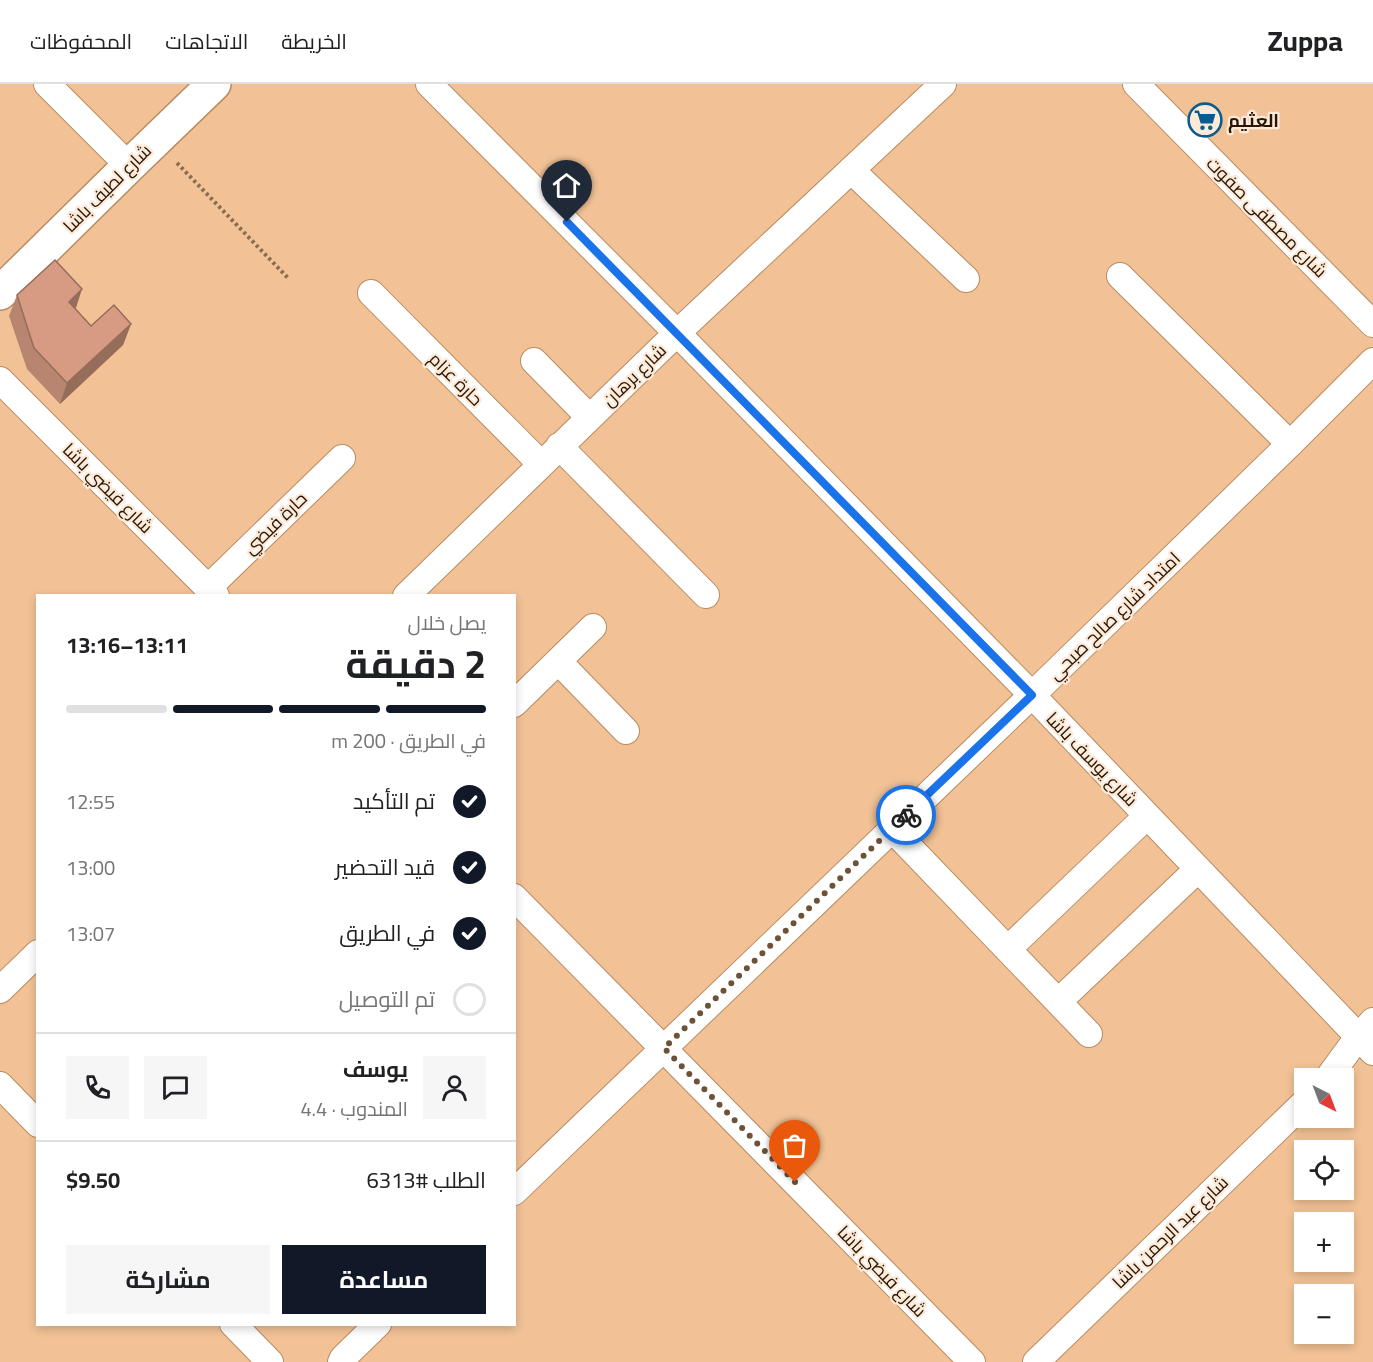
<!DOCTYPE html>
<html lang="ar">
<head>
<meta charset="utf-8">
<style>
  :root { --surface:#fff; --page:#f6f6f6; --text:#202124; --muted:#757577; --line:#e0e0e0; --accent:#111827 }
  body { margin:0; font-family:Georgia,Cairo,serif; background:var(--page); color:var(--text); direction:rtl; height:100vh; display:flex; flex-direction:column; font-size:22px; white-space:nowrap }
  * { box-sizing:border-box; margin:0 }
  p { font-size:20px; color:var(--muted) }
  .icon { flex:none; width:33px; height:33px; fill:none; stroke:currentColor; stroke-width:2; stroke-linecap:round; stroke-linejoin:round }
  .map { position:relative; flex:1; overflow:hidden; direction:ltr }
  .panel { position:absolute; left:36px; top:510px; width:480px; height:732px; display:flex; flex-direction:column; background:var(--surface); border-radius:0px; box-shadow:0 3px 9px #0003; direction:rtl }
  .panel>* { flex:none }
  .needle { width:39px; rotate:138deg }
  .fabs { position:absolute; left:1294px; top:984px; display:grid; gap:12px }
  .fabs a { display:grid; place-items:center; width:60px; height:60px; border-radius:0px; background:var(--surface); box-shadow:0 3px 9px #0003; font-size:30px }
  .pin { position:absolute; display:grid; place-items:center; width:51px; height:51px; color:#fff; margin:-62px -26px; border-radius:50% 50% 50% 0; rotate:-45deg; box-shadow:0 0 6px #0007 }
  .pin .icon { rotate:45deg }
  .courier { position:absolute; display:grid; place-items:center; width:60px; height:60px; margin:-30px; border:4px solid #1a73e8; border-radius:50%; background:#fff; color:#222; box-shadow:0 2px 8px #0007 }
  .head em { font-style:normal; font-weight:700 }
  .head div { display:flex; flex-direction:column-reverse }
  .head { display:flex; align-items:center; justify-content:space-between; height:102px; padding:0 30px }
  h1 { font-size:39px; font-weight:700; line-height:45px }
  .bar { display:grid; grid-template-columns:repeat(4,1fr); gap:9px 6px; align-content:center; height:72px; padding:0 30px }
  .bar i { height:8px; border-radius:4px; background:var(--line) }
  .bar .selected { background:var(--accent) }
  .bar p { grid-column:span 4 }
  .line { display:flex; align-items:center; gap:15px; padding:0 30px; border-top:2px solid var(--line) }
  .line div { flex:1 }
  .round { display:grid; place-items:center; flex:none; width:63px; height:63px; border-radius:0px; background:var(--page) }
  ol { padding:0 30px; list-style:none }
  li { display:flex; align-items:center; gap:18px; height:66px }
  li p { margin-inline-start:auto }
  li .icon { padding:6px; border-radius:50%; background:var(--accent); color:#fff; stroke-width:4 }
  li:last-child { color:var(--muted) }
  li i { width:33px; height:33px; border:3px solid var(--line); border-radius:50% }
  .action { display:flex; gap:12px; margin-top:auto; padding:12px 30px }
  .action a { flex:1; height:69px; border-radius:0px; background:var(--accent); color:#fff; font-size:24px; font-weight:700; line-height:69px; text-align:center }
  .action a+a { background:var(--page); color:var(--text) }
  header { display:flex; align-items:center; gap:36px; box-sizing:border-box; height:84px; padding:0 30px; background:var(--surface); border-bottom:2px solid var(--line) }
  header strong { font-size:28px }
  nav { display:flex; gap:33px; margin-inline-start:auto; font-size:21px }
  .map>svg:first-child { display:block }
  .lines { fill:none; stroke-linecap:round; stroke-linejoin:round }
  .street-casing { stroke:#b88b61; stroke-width:28 }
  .secondary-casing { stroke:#b88b61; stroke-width:36 }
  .path { stroke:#8d6c4e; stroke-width:4; stroke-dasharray:3 3; stroke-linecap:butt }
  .street { stroke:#fff; stroke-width:26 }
  .secondary { stroke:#fff; stroke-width:33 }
  .wall { fill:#b88570 }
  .shaded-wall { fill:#966c5b }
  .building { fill:#d69b82; stroke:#966c5b; stroke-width:1.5 }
  .done { stroke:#6e5238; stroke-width:6; stroke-dasharray:0 10.8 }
  .route { stroke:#1a73e8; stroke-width:8 }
  .labels { text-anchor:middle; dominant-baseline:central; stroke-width:4.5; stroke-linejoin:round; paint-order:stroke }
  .poi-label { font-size:18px; font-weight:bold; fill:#271605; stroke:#fde9d8; text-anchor:start }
  .street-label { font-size:18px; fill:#271605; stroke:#fde9d8 }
</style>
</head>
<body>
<header>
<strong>Zuppa</strong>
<nav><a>الخريطة</a><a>الاتجاهات</a><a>المحفوظات</a></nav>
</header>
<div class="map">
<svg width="1373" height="1278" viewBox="0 0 1373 1278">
  <rect width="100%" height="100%" fill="#f2c296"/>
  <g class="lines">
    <defs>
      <path id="street" d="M 47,0 L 129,82
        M 429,0 L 677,249 L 1032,611 L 1373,968
        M 1136,0 L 1373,240
        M 851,86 L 966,195
        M 1120,192 L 1290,360
        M 371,209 L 541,380
        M 534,277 L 589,333
        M 0,296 L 216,512
        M 559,362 L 706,511
        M 208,504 L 342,374
        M 406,512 L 677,249 L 943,0
        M 558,577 L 626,647
        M 514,620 L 593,543
        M 892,745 L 1089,950
        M 514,813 L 972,1278
        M 1008,865 L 1147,732
        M 0,906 L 38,869
        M 1059,917 L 1198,785
        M 1328,994 L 1358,953 L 1373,937
        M 0,1001 L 38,1040
        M 514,1108 L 1032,611 L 1290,360 L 1373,277
        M 233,1240 L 270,1278
        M 341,1278 L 343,1274 L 378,1240
        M 1036,1278 L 1305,1018"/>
      <path id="secondary" d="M 0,209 L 129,82 L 214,0"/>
    </defs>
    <use href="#street" class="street-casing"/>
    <use href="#secondary" class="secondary-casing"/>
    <path class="path" d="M 177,79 L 288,194"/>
    <use href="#street" class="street"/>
    <use href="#secondary" class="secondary"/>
  </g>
  <path class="wall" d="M 17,211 L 75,225 L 91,242 L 131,240 L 123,261 L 60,320 L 27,285 L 9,232 Z"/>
  <path class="shaded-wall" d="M 82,205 L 75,227 L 69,218 Z
    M 131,240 L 123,261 L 60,320 L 67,299 Z"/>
  <path class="building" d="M 55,176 L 82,205 L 69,218 L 91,242 L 114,221 L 131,240 L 67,299 L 34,264 L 17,211 Z"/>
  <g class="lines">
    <path class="done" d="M 795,1098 L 664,964 L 906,731"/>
    <path class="route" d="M 567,138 L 1032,611 L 906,731"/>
  </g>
  <defs>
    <symbol id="supermarket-ring" viewBox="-11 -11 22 22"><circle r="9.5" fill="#fde9d8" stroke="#0b5c8e" stroke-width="1.5"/><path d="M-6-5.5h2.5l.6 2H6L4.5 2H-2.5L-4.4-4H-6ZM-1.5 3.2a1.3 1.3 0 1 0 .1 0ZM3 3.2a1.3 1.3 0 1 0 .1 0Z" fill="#0b5c8e"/></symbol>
  </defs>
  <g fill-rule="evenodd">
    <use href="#supermarket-ring" x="1186" y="17" width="38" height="38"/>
  </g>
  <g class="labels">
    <g class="poi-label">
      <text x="1228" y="36">العثيم</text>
    </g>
    <g class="street-label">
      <text transform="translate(107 104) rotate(-45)">شارع لطيف باشا</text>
      <text transform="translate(1267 133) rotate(45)">شارع مصطفى صفوت</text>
      <text transform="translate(634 291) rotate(-44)">شارع برهان</text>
      <text transform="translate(456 295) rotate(45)">حارة عزام</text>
      <text transform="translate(108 404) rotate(45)">شارع فيضي باشا</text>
      <text transform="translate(275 439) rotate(-44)">حارة فيضي</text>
      <text transform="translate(1114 532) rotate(-44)">امتداد شارع صالح صبحي</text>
      <text transform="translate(1092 675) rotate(46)">شارع يوسف باشا</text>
      <text transform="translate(1170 1148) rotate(-44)">شارع عبد الرحمن باشا</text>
      <text transform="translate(882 1187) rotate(46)">شارع فيضي باشا</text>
    </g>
  </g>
</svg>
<div class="fabs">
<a><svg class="needle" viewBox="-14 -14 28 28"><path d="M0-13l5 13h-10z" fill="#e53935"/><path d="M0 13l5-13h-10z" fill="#757577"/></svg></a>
<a><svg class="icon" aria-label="locate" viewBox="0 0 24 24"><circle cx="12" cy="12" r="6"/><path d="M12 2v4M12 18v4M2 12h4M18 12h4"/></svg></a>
<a>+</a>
<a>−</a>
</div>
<div class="pin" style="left:795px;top:1098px;background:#ea580c"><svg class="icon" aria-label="bag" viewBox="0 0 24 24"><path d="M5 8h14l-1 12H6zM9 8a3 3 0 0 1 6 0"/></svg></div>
<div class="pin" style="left:567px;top:138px;background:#1f2937"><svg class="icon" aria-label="home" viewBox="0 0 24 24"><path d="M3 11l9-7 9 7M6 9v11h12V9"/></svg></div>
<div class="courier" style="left:906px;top:731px"><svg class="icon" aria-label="bike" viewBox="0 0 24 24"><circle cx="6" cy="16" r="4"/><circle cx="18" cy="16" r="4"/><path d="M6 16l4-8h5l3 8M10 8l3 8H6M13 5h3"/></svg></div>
<section class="panel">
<div class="head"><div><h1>2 دقيقة</h1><p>يصل خلال</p></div><em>13:11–13:16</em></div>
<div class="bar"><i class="selected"></i><i class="selected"></i><i class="selected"></i><i></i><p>في الطريق · 200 m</p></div>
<ol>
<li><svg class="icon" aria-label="check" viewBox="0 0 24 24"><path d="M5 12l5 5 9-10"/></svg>تم التأكيد<p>12:55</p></li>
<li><svg class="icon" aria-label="check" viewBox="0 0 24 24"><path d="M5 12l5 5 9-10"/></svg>قيد التحضير<p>13:00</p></li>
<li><svg class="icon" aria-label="check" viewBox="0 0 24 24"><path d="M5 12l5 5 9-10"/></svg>في الطريق<p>13:07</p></li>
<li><i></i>تم التوصيل</li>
</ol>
<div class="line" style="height:108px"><a class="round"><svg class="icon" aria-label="person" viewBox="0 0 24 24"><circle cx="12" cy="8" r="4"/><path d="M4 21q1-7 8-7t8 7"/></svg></a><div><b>يوسف</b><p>المندوب · 4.4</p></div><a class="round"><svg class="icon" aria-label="chat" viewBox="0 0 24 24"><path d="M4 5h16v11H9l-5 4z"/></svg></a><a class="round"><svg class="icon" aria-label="phone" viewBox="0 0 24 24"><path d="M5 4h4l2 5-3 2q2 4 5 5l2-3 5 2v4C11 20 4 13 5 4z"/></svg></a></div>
<div class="line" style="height:78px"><div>الطلب #6313</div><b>$9.50</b></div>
<div class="action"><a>مساعدة</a><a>مشاركة</a></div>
</section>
</div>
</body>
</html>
